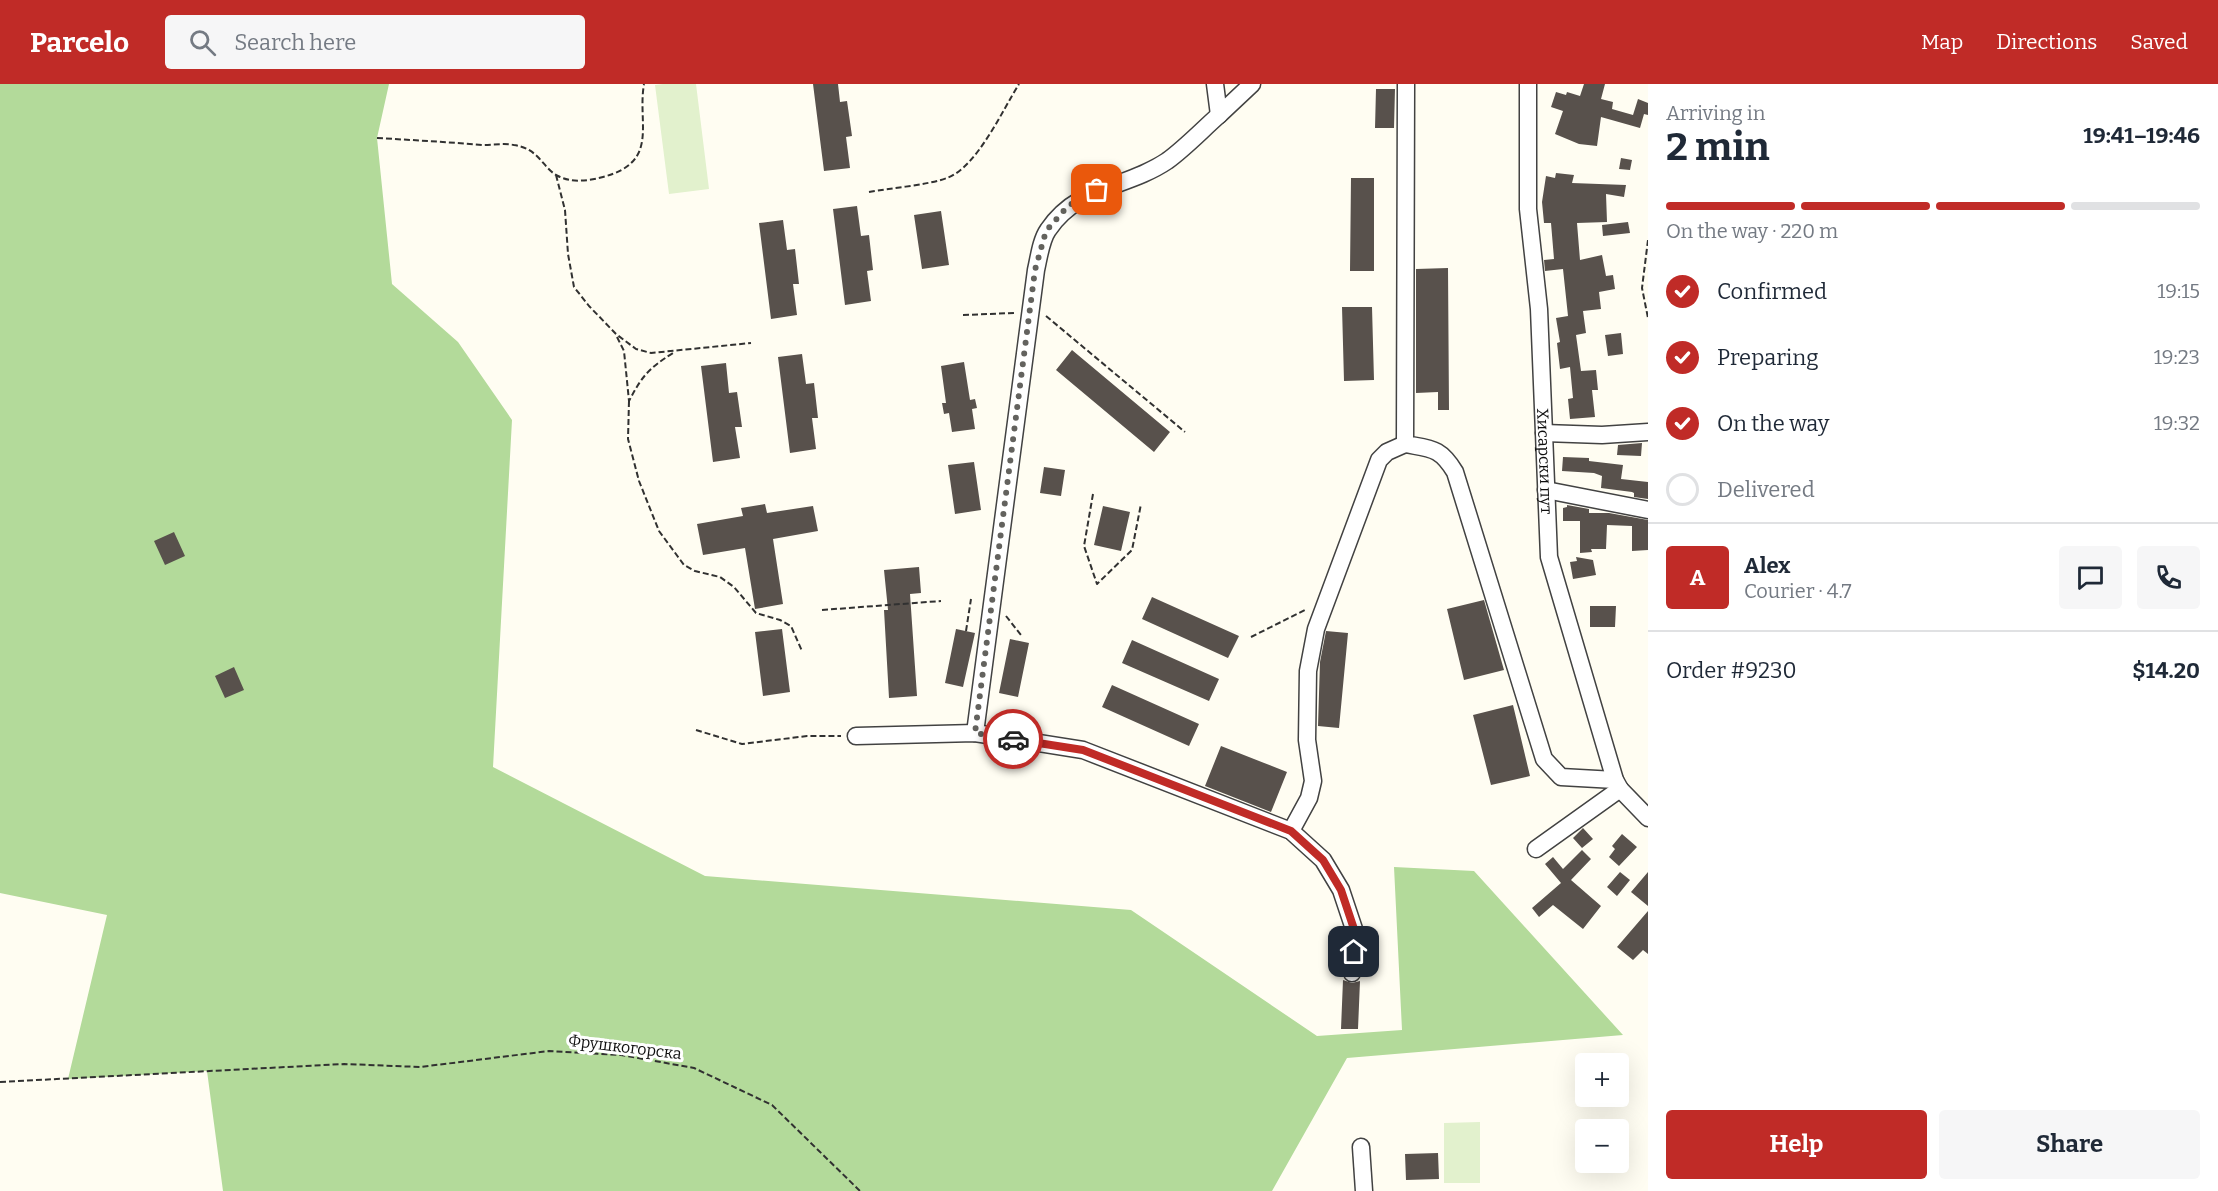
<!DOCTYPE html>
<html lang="en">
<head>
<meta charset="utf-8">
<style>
  :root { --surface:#fff; --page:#f6f6f7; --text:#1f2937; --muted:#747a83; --line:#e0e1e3; --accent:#c02b27 }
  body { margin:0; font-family:Bitter,serif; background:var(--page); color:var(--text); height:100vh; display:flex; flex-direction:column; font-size:22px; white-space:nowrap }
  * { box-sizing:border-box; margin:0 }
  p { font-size:20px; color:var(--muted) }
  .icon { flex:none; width:33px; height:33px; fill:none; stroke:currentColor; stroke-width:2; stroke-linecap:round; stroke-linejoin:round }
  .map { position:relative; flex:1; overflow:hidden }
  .details { display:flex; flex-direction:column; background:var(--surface); width:570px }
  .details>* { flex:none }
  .buttons { position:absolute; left:1575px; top:969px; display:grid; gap:12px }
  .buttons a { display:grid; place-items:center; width:54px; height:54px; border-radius:6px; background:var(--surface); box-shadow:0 6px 24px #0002; font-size:30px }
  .pin { position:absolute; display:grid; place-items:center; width:51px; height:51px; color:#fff; margin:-26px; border-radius:12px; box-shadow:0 3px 9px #0006 }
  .courier { position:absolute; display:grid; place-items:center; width:60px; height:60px; margin:-30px; border:4px solid #c02b27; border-radius:50%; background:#fff; color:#222; box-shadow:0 2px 8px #0007 }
  .head em { font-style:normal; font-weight:700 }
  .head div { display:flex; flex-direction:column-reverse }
  .head { display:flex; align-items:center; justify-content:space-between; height:102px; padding:0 18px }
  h1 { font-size:39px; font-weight:700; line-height:45px }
  .bar { display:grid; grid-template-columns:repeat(4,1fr); gap:9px 6px; align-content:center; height:72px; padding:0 18px }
  .bar i { height:8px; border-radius:4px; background:var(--line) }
  .bar .current { background:var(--accent) }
  .bar p { grid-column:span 4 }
  .line { display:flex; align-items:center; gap:15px; padding:0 18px; border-top:2px solid var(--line) }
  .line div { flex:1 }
  .round { display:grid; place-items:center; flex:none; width:63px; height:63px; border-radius:6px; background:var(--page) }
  ol { padding:0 18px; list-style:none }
  li { display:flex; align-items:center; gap:18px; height:66px }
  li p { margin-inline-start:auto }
  li .icon { padding:6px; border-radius:50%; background:var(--accent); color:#fff; stroke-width:4 }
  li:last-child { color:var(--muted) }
  li i { width:33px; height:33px; border:3px solid var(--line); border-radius:50% }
  .action { display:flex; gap:12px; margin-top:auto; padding:12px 18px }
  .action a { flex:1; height:69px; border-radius:6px; background:var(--accent); color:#fff; font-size:24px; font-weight:700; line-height:69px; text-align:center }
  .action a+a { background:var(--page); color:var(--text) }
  header { display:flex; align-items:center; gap:36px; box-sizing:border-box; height:84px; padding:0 30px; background:var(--accent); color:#fff }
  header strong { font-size:28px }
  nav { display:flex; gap:33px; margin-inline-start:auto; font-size:21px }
  .search { width:420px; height:54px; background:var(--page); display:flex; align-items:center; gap:15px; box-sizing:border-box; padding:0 21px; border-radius:6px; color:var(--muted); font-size:22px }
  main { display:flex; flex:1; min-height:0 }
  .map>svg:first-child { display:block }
  .forest { fill:#b3da9a }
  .pitch { fill:#e2f1cd }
  .building { fill:#58514c }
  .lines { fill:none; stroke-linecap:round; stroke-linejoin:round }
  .minor-casing { stroke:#424242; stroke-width:19 }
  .path { stroke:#313131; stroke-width:2; stroke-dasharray:6 3; stroke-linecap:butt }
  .minor { stroke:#fff; stroke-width:16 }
  .done { stroke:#63625e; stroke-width:6; stroke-dasharray:0 10.8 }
  .route { stroke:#c02b27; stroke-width:8 }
  .labels { text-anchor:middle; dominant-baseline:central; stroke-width:6; stroke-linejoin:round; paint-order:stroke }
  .street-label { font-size:16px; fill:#0f0f0f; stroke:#fff }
</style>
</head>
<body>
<header>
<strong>Parcelo</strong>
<div class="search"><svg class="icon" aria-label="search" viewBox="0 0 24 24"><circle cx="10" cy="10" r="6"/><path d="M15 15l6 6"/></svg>Search here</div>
<nav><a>Map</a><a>Directions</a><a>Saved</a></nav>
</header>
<main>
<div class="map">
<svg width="1648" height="1107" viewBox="0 0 1648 1107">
  <rect width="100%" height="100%" fill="#fffdf2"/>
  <path class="forest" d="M 0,0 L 389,0 L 377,54 L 392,200 L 458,258 L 512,336 L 493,683 L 705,792 L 1131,826 L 1317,952 L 1402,946 L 1394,783 L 1474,787 L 1623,951 L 1347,974 L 1272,1107 L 223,1107 L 207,987 L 68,995 L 107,831 L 0,809 Z"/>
  <path class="pitch" d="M 663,0 L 696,0 L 709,105 L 669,110 L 655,1 Z
    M 1480,1038 L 1480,1099 L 1444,1099 L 1444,1039 Z"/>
  <path class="building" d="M 813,0 L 838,0 L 840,18 L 847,17 L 852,52 L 846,53 L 850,84 L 824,87 Z
    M 1584,0 L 1605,0 L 1601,15 L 1613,18 L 1612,25 L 1633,31 L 1638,15 L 1648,19 L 1648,31 L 1644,30 L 1640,44 L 1601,33 L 1597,62 L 1579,60 L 1555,50 L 1563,27 L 1551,23 L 1556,8 L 1566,11 L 1567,8 L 1580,12 Z
    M 1376,5 L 1395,5 L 1394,44 L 1375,44 Z
    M 1621,74 L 1632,76 L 1630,86 L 1619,85 Z
    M 1556,89 L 1574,91 L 1572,99 L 1626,101 L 1624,113 L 1606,110 L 1607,138 L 1577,139 L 1580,176 L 1602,171 L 1606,192 L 1613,191 L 1615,205 L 1599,208 L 1601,225 L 1583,227 L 1586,249 L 1576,251 L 1581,287 L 1596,286 L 1598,306 L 1592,306 L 1595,333 L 1570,335 L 1568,315 L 1573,314 L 1570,283 L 1560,285 L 1557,259 L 1560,258 L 1556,234 L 1568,232 L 1563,185 L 1545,187 L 1544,176 L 1554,175 L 1551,139 L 1544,139 L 1542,118 L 1546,92 L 1555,94 Z
    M 1351,94 L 1374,94 L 1374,187 L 1350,187 Z
    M 857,122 L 861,152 L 869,151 L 873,186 L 867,187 L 871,217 L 845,221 L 833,125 Z
    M 941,127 L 949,181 L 922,185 L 914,131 Z
    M 783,136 L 787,166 L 795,165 L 799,200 L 793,200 L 797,231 L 771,235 L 759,139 Z
    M 1628,138 L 1630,149 L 1603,152 L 1602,141 Z
    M 1448,184 L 1449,326 L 1438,326 L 1438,308 L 1416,309 L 1416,185 Z
    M 1342,223 L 1372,223 L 1374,296 L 1344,297 Z
    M 1621,249 L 1623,270 L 1608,272 L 1605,251 Z
    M 1072,266 L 1170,348 L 1154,368 L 1056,286 Z
    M 802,270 L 806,300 L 814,299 L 818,334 L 812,334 L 816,365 L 790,369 L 778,273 Z
    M 964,278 L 970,316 L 975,315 L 977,324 L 972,325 L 975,345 L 952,348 L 949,329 L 944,330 L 942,319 L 946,319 L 941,282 Z
    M 726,279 L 729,309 L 737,308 L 742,343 L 735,343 L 740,374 L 713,378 L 701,282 Z
    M 1642,359 L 1641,372 L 1617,371 L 1618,361 Z
    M 1563,373 L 1589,374 L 1589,377 L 1623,381 L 1621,395 L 1648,398 L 1648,415 L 1634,413 L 1634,409 L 1632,408 L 1601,404 L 1602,392 L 1594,389 L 1562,387 Z
    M 974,378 L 981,426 L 955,430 L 948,381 Z
    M 1044,383 L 1065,386 L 1061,412 L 1040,409 Z
    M 765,420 L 767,429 L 813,422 L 818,447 L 773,455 L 783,520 L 755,525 L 745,464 L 703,471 L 697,440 L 743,432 L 741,424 Z
    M 1567,421 L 1589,425 L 1589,429 L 1609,429 L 1648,436 L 1648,466 L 1632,467 L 1632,442 L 1607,441 L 1606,465 L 1591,465 L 1592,468 L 1580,469 L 1580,437 L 1563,437 L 1563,424 L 1567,423 Z
    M 1103,422 L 1130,428 L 1121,467 L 1094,461 Z
    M 174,448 L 185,472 L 165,481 L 154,457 Z
    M 1576,473 L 1593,476 L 1596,491 L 1573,495 L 1570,478 L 1577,477 Z
    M 919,483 L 921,509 L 910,510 L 917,612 L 889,614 L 884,526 L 888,526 L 884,486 Z
    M 1152,513 L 1239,552 L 1228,574 L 1142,535 Z
    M 1484,516 L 1504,586 L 1464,596 L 1447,525 Z
    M 1590,522 L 1616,522 L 1615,543 L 1590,543 Z
    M 782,545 L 790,608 L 763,612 L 755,548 Z
    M 956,545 L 975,549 L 963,603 L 945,599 Z
    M 1326,547 L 1348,549 L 1339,644 L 1318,642 L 1320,578 Z
    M 1010,555 L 1029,559 L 1018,613 L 999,609 Z
    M 1132,556 L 1219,595 L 1209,617 L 1122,579 Z
    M 234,583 L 244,606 L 225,614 L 215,592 Z
    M 1112,601 L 1199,640 L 1189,662 L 1102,623 Z
    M 1513,621 L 1530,692 L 1491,701 L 1473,631 Z
    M 1221,662 L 1287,688 L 1271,728 L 1205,702 Z
    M 1583,744 L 1593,755 L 1582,764 L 1573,754 Z
    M 1622,750 L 1637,763 L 1619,782 L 1609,773 L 1615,765 L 1612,762 Z
    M 1582,766 L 1591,775 L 1571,796 L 1601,822 L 1583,845 L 1553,821 L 1539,833 L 1532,824 L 1561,799 L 1545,780 L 1553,773 L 1563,785 Z
    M 1620,788 L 1630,796 L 1617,812 L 1607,803 Z
    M 1648,788 L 1648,822 L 1631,808 Z
    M 1648,827 L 1648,870 L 1643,866 L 1633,876 L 1617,863 Z
    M 1343,896 L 1352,899 L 1360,897 L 1358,945 L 1341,945 Z
    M 1438,1069 L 1439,1095 L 1406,1096 L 1405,1070 Z"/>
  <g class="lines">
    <defs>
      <g id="minor">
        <path d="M 1215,0 L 1219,31 L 1252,0"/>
        <path d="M 1406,0 L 1405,360 C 1431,365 1440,363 1455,388 L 1544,675 L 1561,693 L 1615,696"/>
        <path id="s1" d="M 1528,0 L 1528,125 L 1539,225 L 1549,473 L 1615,696 L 1620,705 L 1648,734"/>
        <path d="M 1544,349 L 1602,351 L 1648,348"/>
        <path d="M 1546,406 L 1648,426"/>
        <path d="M 975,649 L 1036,186 C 1039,173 1041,156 1048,146 C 1077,102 1127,104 1167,77 C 1185,64 1202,46 1219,31"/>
        <path d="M 856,652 L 975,649 L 1083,666 L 1291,747 L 1323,776 L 1341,806 L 1355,848 L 1352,889"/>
        <path d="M 1291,747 L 1309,714 L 1313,697 L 1307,656 L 1308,587 L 1316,545 L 1379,376 L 1387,368 L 1405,360"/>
        <path d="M 1536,765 L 1620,705"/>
        <path d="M 1361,1063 L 1364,1107"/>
      </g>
    </defs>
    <use href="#minor" class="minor-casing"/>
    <path class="path" d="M 377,54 C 412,56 447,58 482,61 C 493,61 504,59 514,61 C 540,65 542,84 558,92 C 571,99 588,97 603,93 C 660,78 637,40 644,0
      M 556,91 L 565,126 L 568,170 L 574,203 L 589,222 L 616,250 L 636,265 L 651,269 L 751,259
      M 869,108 C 891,104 928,101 947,94 C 977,83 1002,27 1019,0
      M 1648,156 L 1642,204 L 1648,234
      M 963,231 L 1014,229
      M 1046,232 L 1185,348
      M 617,253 L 624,267 L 629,317 C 642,292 649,284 673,269
      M 629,317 L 628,355 L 639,397 L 659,447 L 684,481 L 695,487 L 720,493 L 734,503 L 756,529 L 780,536 L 791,542 L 802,567
      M 1093,410 L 1084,462 L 1097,500 L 1132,466 L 1141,420
      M 822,526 L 941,517
      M 1006,532 L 1021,551
      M 966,547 L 971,515
      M 1251,553 L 1307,525
      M 696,646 L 742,660 L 807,652 L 841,652
      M 0,998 L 344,980 L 420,983 L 549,967 L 621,971 L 694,984 L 772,1021 L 860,1107"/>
    <use href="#minor" class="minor"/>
  </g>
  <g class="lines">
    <path class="done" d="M 1013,655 L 975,649 L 1035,186 L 1046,147 L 1068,122 L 1097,106"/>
    <path class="route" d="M 1013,655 L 1083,666 L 1291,747 L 1323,776 L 1341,806 L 1355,848 L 1354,868"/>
  </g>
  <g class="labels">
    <g class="street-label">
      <text stroke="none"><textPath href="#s1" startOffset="378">Хисарски пут</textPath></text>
      <text transform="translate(625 963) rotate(7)">Фрушкогорска</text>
    </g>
  </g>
</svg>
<div class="buttons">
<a>+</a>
<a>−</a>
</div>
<div class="pin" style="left:1097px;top:106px;background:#ea580c"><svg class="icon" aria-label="bag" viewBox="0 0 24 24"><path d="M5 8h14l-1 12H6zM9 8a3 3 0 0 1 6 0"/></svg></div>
<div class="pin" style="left:1354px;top:868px;background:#1f2937"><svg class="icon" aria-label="home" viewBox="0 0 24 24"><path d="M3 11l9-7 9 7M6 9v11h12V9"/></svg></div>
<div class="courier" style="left:1013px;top:655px"><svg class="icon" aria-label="car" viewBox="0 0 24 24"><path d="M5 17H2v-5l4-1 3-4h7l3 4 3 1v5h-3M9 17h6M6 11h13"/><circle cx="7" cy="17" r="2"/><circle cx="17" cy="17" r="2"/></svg></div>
</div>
<section class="details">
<div class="head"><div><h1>2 min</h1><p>Arriving in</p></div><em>19:41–19:46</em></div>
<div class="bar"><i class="current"></i><i class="current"></i><i class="current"></i><i></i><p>On the way · 220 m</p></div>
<ol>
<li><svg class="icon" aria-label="check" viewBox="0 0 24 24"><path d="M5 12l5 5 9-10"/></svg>Confirmed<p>19:15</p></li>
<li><svg class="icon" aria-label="check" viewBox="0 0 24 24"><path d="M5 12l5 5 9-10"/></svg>Preparing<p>19:23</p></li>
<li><svg class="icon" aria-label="check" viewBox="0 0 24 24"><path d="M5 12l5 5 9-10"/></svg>On the way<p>19:32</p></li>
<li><i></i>Delivered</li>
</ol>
<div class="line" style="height:108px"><b class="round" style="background:var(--accent);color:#fff">A</b><div><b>Alex</b><p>Courier · 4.7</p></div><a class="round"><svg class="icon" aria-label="chat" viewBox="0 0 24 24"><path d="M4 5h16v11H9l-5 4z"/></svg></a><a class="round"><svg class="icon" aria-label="phone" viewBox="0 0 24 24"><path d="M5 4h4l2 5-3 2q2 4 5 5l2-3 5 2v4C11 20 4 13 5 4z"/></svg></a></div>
<div class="line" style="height:78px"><div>Order #9230</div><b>$14.20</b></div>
<div class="action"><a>Help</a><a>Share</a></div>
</section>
</main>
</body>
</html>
